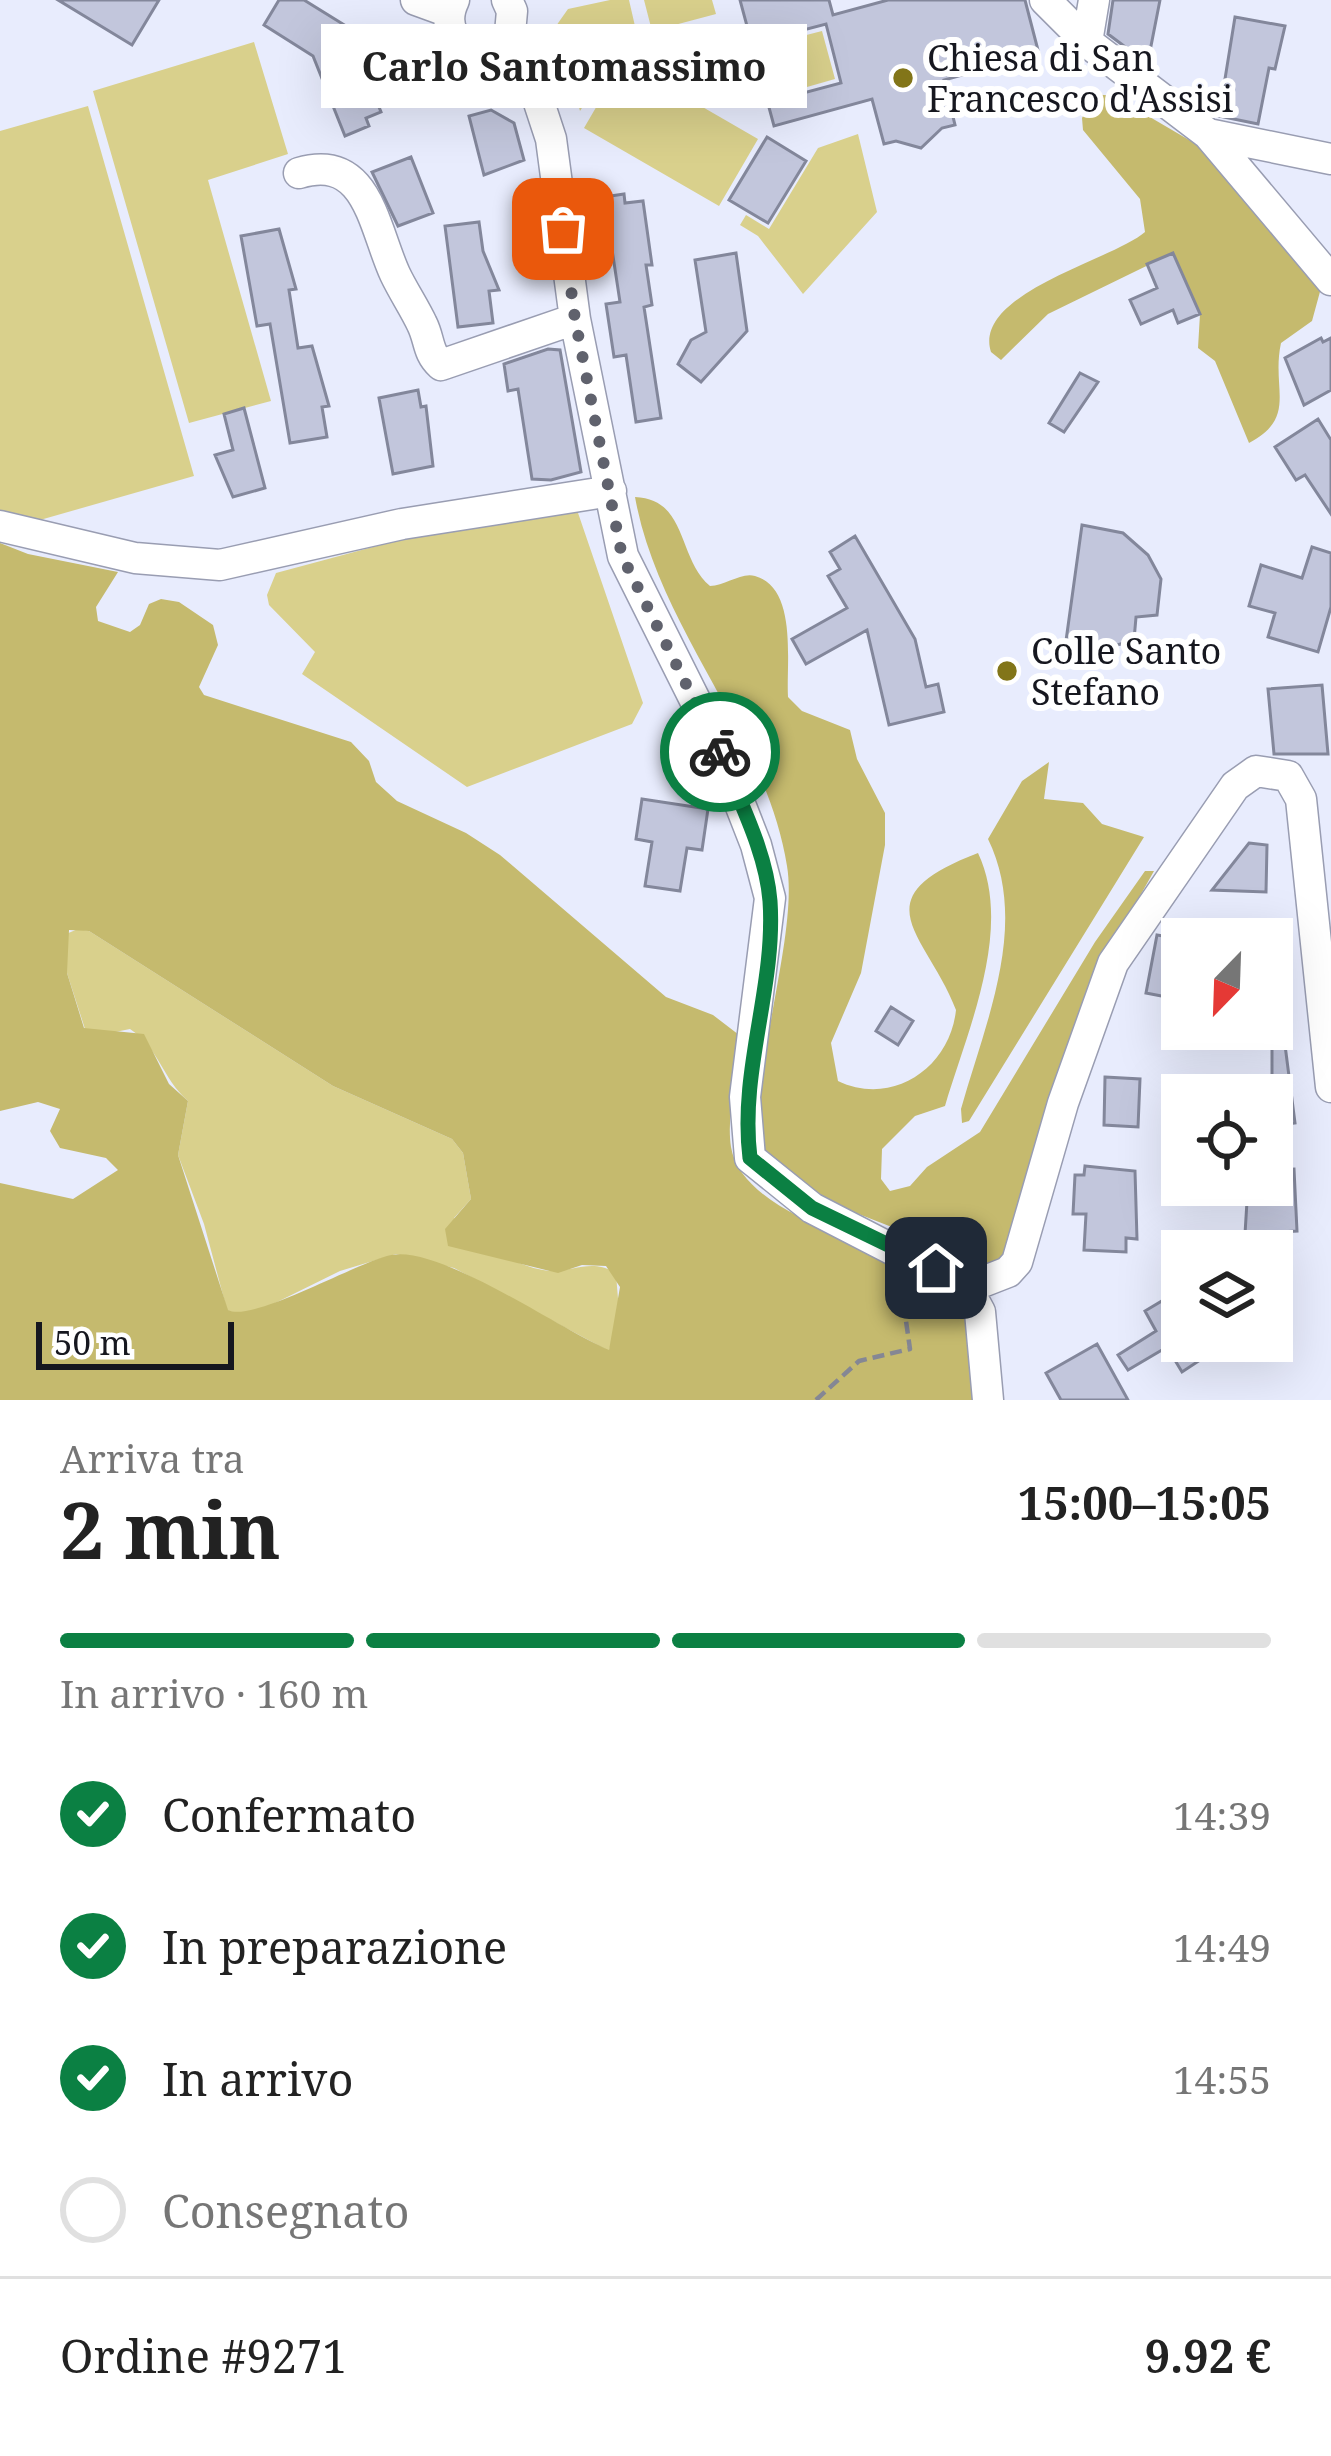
<!DOCTYPE html>
<html lang="it">
<head>
<meta charset="utf-8">
<style>
  :root { --surface:#fff; --page:#f2f2f2; --text:#222; --muted:#767676; --line:#e0e0e0; --accent:#0b8043 }
  body { margin:0; font-family:"Noto Serif",serif; background:var(--page); color:var(--text); height:100vh; display:flex; flex-direction:column; font-size:45px; white-space:nowrap }
  * { box-sizing:border-box; margin:0 }
  p { font-size:39px; color:var(--muted) }
  .icon { flex:none; width:66px; height:66px; fill:none; stroke:currentColor; stroke-width:2; stroke-linecap:round; stroke-linejoin:round }
  .map { position:relative; height:1400px; overflow:hidden }
  .sheet { display:flex; flex-direction:column; background:var(--surface); flex:1 }
  .sheet>* { flex:none }
  .needle { width:78px; rotate:203deg }
  .tools { position:absolute; left:1161px; top:918px; display:grid; gap:24px }
  .tools a { display:grid; place-items:center; width:132px; height:132px; border-radius:0px; background:var(--surface); box-shadow:0 12px 48px #0002; font-size:60px }
  .scale { position:absolute; left:36px; bottom:30px; width:198px; box-sizing:border-box; padding-left:12px; border:6px solid #16171f; border-top:0; font-size:33px; line-height:42px; white-space:nowrap; color:#16171f; -webkit-text-stroke:9px #fff; paint-order:stroke }
  .pin { position:absolute; display:grid; place-items:center; width:102px; height:102px; color:#fff; margin:-51px; border-radius:24px; box-shadow:0 6px 18px #0006 }
  .courier { position:absolute; display:grid; place-items:center; width:120px; height:120px; margin:-60px; border:9px solid #0b8043; border-radius:50%; background:#fff; color:#222; box-shadow:0 3px 15px #0007 }
  .bubble { position:absolute; height:84px; border-radius:0px; background:var(--surface); box-shadow:0 12px 48px #0002; font-size:39px; font-weight:700; line-height:84px; text-align:center }
  .overview em { font-style:normal; font-weight:700 }
  .overview div { display:flex; flex-direction:column-reverse }
  .overview { display:flex; align-items:center; justify-content:space-between; height:204px; padding:0 60px }
  h1 { font-size:78px; font-weight:700; line-height:90px }
  .bar { display:grid; grid-template-columns:repeat(4,1fr); gap:18px 12px; align-content:center; height:144px; padding:0 60px }
  .bar i { height:15px; border-radius:9px; background:var(--line) }
  .bar .selected { background:var(--accent) }
  .bar p { grid-column:span 4 }
  .line { display:flex; align-items:center; gap:30px; padding:0 60px; border-top:3px solid var(--line) }
  .line div { flex:1 }
  ol { padding:0 60px; list-style:none }
  li { display:flex; align-items:center; gap:36px; height:132px }
  li p { margin-inline-start:auto }
  li .icon { padding:12px; border-radius:50%; background:var(--accent); color:#fff; stroke-width:4 }
  li:last-child { color:var(--muted) }
  li i { width:66px; height:66px; border:6px solid var(--line); border-radius:50% }
  .map>svg:first-child { display:block }
  .green { fill:#d9d08c }
  .forest { fill:#c5ba6e; fill-rule:evenodd }
  .building { fill:#c2c6dc; stroke:#83879b; stroke-width:3; fill-rule:evenodd }
  .lines { fill:none; stroke-linecap:round; stroke-linejoin:round }
  .minor-casing { stroke:#999db2; stroke-width:33 }
  .path { stroke:#858794; stroke-width:4.5; stroke-dasharray:12 6; stroke-linecap:butt }
  .minor { stroke:#fff; stroke-width:30 }
  .done { stroke:#60626d; stroke-width:12; stroke-dasharray:0 21.6 }
  .route { stroke:#0b8043; stroke-width:15 }
  .poi-dot { fill:#827519; stroke:#fff; stroke-width:4.5 }
  .labels { text-anchor:middle; dominant-baseline:central; stroke-width:12; stroke-linejoin:round; paint-order:stroke }
  .poi-label { font-size:36px; fill:#16171f; stroke:#fff; text-anchor:start }
</style>
</head>
<body>
<div class="map">
<svg width="1331" height="1400" viewBox="0 0 1331 1400">
  <rect width="100%" height="100%" fill="#e8ecfd"/>
  <path class="green" d="M 610,0 L 629,0 L 640,48 L 616,54 L 580,111 L 556,26 L 568,9 Z
    M 644,0 L 712,0 L 716,14 L 652,31 Z
    M 822,31 L 835,79 L 800,89 L 787,40 Z
    M 254,42 L 288,154 L 208,180 L 271,401 L 189,423 L 93,91 Z
    M 623,61 L 758,139 L 719,206 L 584,128 Z
    M 88,106 L 194,476 L 5,530 L 0,511 L 0,131 Z
    M 858,134 L 877,212 L 803,294 L 758,236 L 740,225 L 746,215 L 769,229 L 818,148 Z
    M 576,507 L 643,703 L 632,724 L 467,787 L 302,674 L 315,652 L 269,605 L 267,595 L 276,573 L 410,537 Z
    M 78,929 L 89,931 L 333,1086 L 452,1139 L 463,1153 L 471,1199 L 454,1218 C 482,1240 507,1264 543,1270 C 569,1275 592,1256 616,1274 L 619,1311 L 609,1351 L 454,1268 L 396,1254 L 340,1271 L 265,1308 L 236,1314 L 227,1310 L 204,1224 L 178,1155 L 188,1101 C 162,1078 159,1048 130,1029 L 105,1034 L 85,1029 L 67,973 L 66,934 Z"/>
  <path class="forest" d="M 1094,94 L 1114,96 L 1213,154 L 1321,288 L 1312,321 L 1281,343 C 1271,389 1298,417 1249,443 L 1215,361 L 1198,348 L 1200,314 L 1173,253 L 1048,314 L 1001,360 L 991,352 C 972,293 1113,260 1145,232 L 1140,199 L 1083,130 L 1082,118 Z
    M 635,497 C 688,499 677,558 710,586 C 725,586 741,572 755,576 C 798,588 786,663 788,697 L 802,711 L 850,730 L 857,759 L 885,813 L 885,845 L 861,973 L 831,1043 L 838,1081 C 892,1107 950,1068 956,1010 C 927,934 857,899 978,853 C 1014,929 967,1031 945,1106 L 915,1116 L 882,1149 L 881,1179 L 890,1191 L 910,1186 L 927,1167 L 980,1132 L 1095,942 L 1145,871 L 1154,871 L 1096,974 L 1012,1239 L 997,1265 L 975,1276 C 928,1223 799,1209 770,1162 C 736,1107 800,943 787,866 C 766,734 659,630 635,497 Z
    M 0,543 L 28,554 L 118,572 L 96,607 L 98,621 L 130,632 L 140,625 L 149,604 L 161,599 L 179,602 L 213,625 L 218,645 L 199,687 L 204,695 L 351,742 L 369,761 L 376,782 L 397,801 L 466,833 L 500,855 L 666,997 L 713,1015 L 743,1038 C 738,1071 726,1114 731,1147 C 742,1212 864,1239 915,1271 C 928,1280 951,1289 960,1302 C 978,1325 976,1372 981,1400 L 0,1400 L 0,1183 L 73,1199 L 118,1170 L 106,1158 L 60,1148 L 50,1131 L 60,1109 L 38,1102 L 0,1111 ZM 69,930 L 89,931 L 333,1086 L 452,1139 L 463,1153 L 471,1199 L 445,1229 L 448,1246 L 558,1273 L 582,1265 L 606,1266 L 620,1287 L 609,1350 C 559,1329 440,1245 391,1255 C 355,1263 252,1323 228,1310 L 178,1155 L 188,1101 L 169,1084 L 144,1034 L 84,1028 L 67,973 Z
    M 1049,762 L 1044,799 L 1083,803 L 1102,824 L 1144,837 L 969,1121 L 962,1123 L 961,1109 C 985,1023 1030,925 988,839 L 1022,781 Z"/>
  <path class="building" d="M 58,0 L 159,0 L 132,45 Z
    M 279,0 L 304,0 L 346,26 L 381,112 L 366,118 L 369,126 L 345,136 L 313,56 L 264,25 Z
    M 740,0 L 829,0 L 833,15 L 888,0 L 1025,0 L 1039,54 L 944,80 L 955,125 L 942,128 L 921,148 L 896,141 L 884,144 L 872,99 L 774,126 ZM 826,24 L 841,83 L 796,95 L 780,36 Z
    M 1113,0 L 1160,0 L 1150,51 L 1136,55 L 1108,34 Z
    M 1235,17 L 1285,26 L 1275,69 L 1269,68 L 1258,124 L 1219,116 Z
    M 491,110 L 514,123 L 524,160 L 484,175 L 469,116 Z
    M 767,137 L 806,161 L 768,223 L 729,200 Z
    M 411,157 L 433,213 L 398,226 L 372,172 Z
    M 624,194 L 625,203 L 643,201 L 652,265 L 646,265 L 652,305 L 644,307 L 661,418 L 636,422 L 626,355 L 614,357 L 606,304 L 620,302 L 604,197 Z
    M 479,222 L 483,251 L 499,290 L 489,291 L 493,323 L 458,327 L 445,226 Z
    M 279,229 L 296,289 L 289,290 L 298,348 L 312,346 L 329,406 L 322,407 L 327,437 L 290,443 L 270,324 L 257,326 L 241,236 Z
    M 736,253 L 747,331 L 701,382 L 678,364 L 691,340 L 706,332 L 695,260 Z
    M 1173,253 L 1200,314 L 1178,323 L 1173,310 L 1141,324 L 1130,300 L 1157,288 L 1147,264 Z
    M 1321,338 L 1323,342 L 1331,338 L 1331,390 L 1304,405 L 1285,358 Z
    M 548,349 L 560,350 L 581,472 L 551,480 L 532,479 L 518,389 L 508,391 L 504,364 Z
    M 1080,373 L 1098,382 L 1064,432 L 1049,423 Z
    M 418,390 L 421,407 L 426,406 L 433,466 L 393,474 L 379,398 Z
    M 244,408 L 265,488 L 233,497 L 215,455 L 233,450 L 224,414 Z
    M 1318,419 L 1331,440 L 1331,514 L 1305,475 L 1296,480 L 1275,447 Z
    M 1082,525 L 1123,533 L 1148,555 L 1161,579 L 1157,615 L 1136,617 L 1134,640 L 1097,651 L 1065,648 Z
    M 855,536 L 915,639 L 926,687 L 938,684 L 944,712 L 889,725 L 867,630 L 806,664 L 792,639 L 847,608 L 828,576 L 840,569 L 830,552 Z
    M 1312,547 L 1331,553 L 1331,607 L 1318,652 L 1268,637 L 1275,613 L 1249,606 L 1261,565 L 1302,578 Z
    M 1322,685 L 1328,754 L 1274,754 L 1268,689 Z
    M 642,799 L 708,809 L 702,850 L 687,848 L 680,891 L 645,886 L 652,842 L 636,839 Z
    M 1249,843 L 1267,845 L 1266,892 L 1212,890 Z
    M 1157,935 L 1182,939 L 1182,1000 L 1146,993 Z
    M 891,1007 L 913,1021 L 898,1045 L 876,1031 Z
    M 1285,1045 L 1295,1123 L 1272,1126 L 1272,1046 Z
    M 1105,1077 L 1140,1079 L 1138,1127 L 1104,1125 Z
    M 1085,1166 L 1135,1171 L 1137,1239 L 1126,1238 L 1126,1252 L 1084,1250 L 1086,1214 L 1073,1214 L 1075,1175 L 1084,1175 Z
    M 1294,1169 L 1297,1231 L 1245,1234 L 1248,1185 L 1272,1185 L 1272,1170 Z
    M 1182,1289 L 1182,1341 L 1229,1341 L 1182,1372 L 1167,1347 L 1128,1370 L 1118,1355 L 1156,1331 L 1145,1311 Z
    M 1097,1344 L 1128,1400 L 1061,1400 L 1046,1373 Z"/>
  <g class="lines">
    <defs>
      <path id="minor" d="M 416,0 L 449,12
        M 454,0 C 441,27 456,50 485,51 L 510,33 L 512,11 L 507,0
        M 1045,0 L 1087,42 L 1208,134 L 1331,280
        M 504,41 L 527,66 L 551,139 L 575,319 L 623,556 L 715,740 L 756,845 L 770,898 L 745,1097 L 750,1158 L 812,1208 L 967,1288 L 980,1312 L 988,1400
        M 1087,42 L 1094,0
        M 1208,134 L 1331,159
        M 299,173 C 368,153 373,226 395,274 C 403,291 414,307 422,324 C 430,340 427,352 441,365 L 575,319
        M 0,526 L 135,558 L 220,565 L 402,524 L 611,491
        M 967,1288 L 1008,1272 L 1017,1262 L 1063,1103 L 1113,963 L 1235,786 L 1256,771 L 1288,776 L 1301,799 L 1331,1087"/>
    </defs>
    <use href="#minor" class="minor-casing"/>
    <path class="path" d="M 816,1400 L 859,1361 L 910,1349 L 901,1286"/>
    <use href="#minor" class="minor"/>
  </g>
  <g class="lines">
    <path class="done" d="M 563,229 L 575,319 L 622,556 L 720,752"/>
    <path class="route" d="M 720,752 C 738,799 766,850 770,901 C 776,987 739,1070 750,1158 L 812,1208 L 936,1268"/>
  </g>
  <g class="poi-dot">
    <circle cx="903" cy="78" r="12"/>
    <circle cx="1007" cy="671" r="12"/>
  </g>
  <g class="labels">
    <g class="poi-label">
      <text x="927" y="57">Chiesa di San<tspan x="927" dy="41">Francesco d'Assisi</tspan></text>
      <text x="1031" y="650">Colle Santo<tspan x="1031" dy="41">Stefano</tspan></text>
    </g>
  </g>
</svg>
<div class="tools">
<a><svg class="needle" viewBox="-14 -14 28 28"><path d="M0-13l5 13h-10z" fill="#e53935"/><path d="M0 13l5-13h-10z" fill="#767676"/></svg></a>
<a><svg class="icon" aria-label="locate" viewBox="0 0 24 24"><circle cx="12" cy="12" r="6"/><path d="M12 2v4M12 18v4M2 12h4M18 12h4"/></svg></a>
<a><svg class="icon" aria-label="layers" viewBox="0 0 24 24"><path d="M12 4l9 5-9 5-9-5zM3 14l9 5 9-5"/></svg></a>
</div>
<div class="scale">50 m</div>
<div class="pin" style="left:563px;top:229px;background:#ea580c"><svg class="icon" aria-label="bag" viewBox="0 0 24 24"><path d="M5 8h14l-1 12H6zM9 8a3 3 0 0 1 6 0"/></svg></div>
<div class="pin" style="left:936px;top:1268px;background:#1f2937"><svg class="icon" aria-label="home" viewBox="0 0 24 24"><path d="M3 11l9-7 9 7M6 9v11h12V9"/></svg></div>
<div class="courier" style="left:720px;top:752px"><svg class="icon" aria-label="bike" viewBox="0 0 24 24"><circle cx="6" cy="16" r="4"/><circle cx="18" cy="16" r="4"/><path d="M6 16l4-8h5l3 8M10 8l3 8H6M13 5h3"/></svg></div>
<div class="bubble" style="left:321px;top:24px;width:486px">Carlo Santomassimo</div>
</div>
<section class="sheet">
<div class="overview"><div><h1>2 min</h1><p>Arriva tra</p></div><em>15:00–15:05</em></div>
<div class="bar"><i class="selected"></i><i class="selected"></i><i class="selected"></i><i></i><p>In arrivo · 160 m</p></div>
<ol>
<li><svg class="icon" aria-label="check" viewBox="0 0 24 24"><path d="M5 12l5 5 9-10"/></svg>Confermato<p>14:39</p></li>
<li><svg class="icon" aria-label="check" viewBox="0 0 24 24"><path d="M5 12l5 5 9-10"/></svg>In preparazione<p>14:49</p></li>
<li><svg class="icon" aria-label="check" viewBox="0 0 24 24"><path d="M5 12l5 5 9-10"/></svg>In arrivo<p>14:55</p></li>
<li><i></i>Consegnato</li>
</ol>
<div class="line" style="height:156px"><div>Ordine #9271</div><b>9.92 €</b></div>
</section>
</body>
</html>
